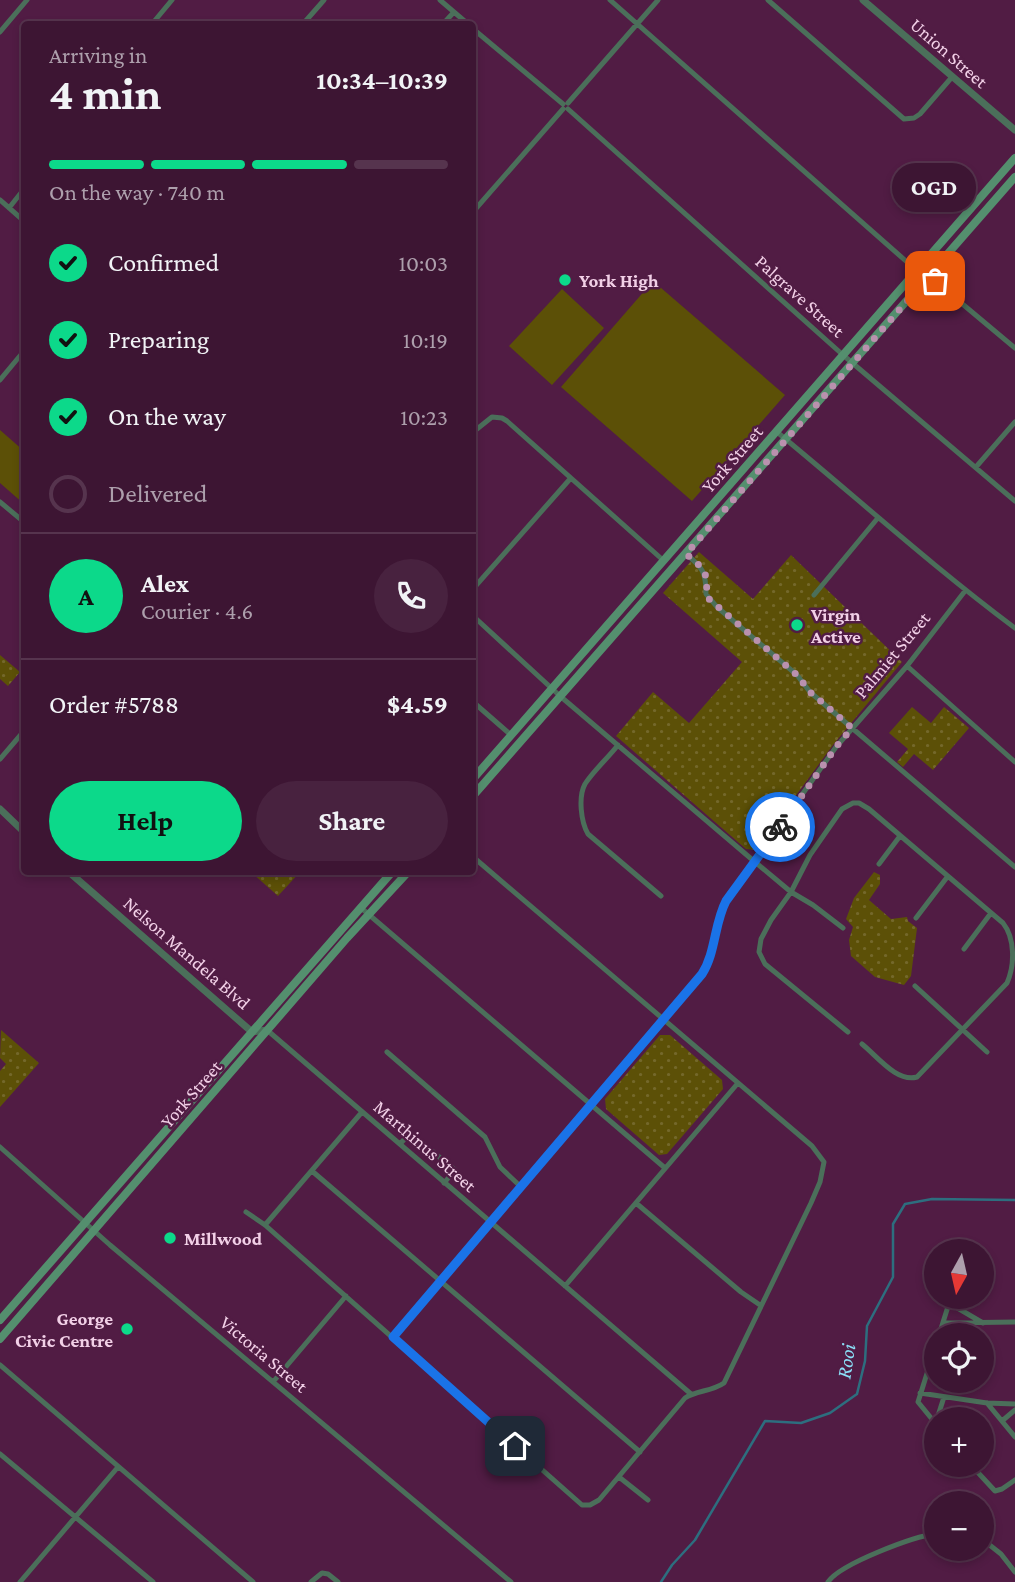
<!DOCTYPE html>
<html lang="en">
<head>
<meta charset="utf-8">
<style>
  :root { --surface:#3d1533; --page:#48223f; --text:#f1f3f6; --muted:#ad9fac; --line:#56344e; --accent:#0cd98a }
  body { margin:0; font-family:"Crimson Pro",serif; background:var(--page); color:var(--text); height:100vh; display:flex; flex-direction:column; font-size:26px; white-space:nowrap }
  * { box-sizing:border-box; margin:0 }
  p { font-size:23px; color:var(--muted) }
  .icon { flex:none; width:38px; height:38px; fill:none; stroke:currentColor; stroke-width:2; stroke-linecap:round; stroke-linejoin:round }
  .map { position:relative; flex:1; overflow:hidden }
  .panel { position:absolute; left:21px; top:21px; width:455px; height:854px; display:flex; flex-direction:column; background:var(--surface); border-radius:7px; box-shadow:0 4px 10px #0003,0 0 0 2px var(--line) }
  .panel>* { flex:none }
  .needle { width:46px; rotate:188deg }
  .tools { position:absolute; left:924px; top:1239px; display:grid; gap:14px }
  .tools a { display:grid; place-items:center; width:70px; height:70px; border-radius:50%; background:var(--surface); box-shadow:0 4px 10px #0003,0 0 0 2px var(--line); font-size:35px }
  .pin { position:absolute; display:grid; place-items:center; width:60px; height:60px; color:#fff; margin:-30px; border-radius:14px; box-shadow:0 4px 10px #0006 }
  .courier { position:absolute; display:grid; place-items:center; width:70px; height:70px; margin:-35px; border:5px solid #1a73e8; border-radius:50%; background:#fff; color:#222; box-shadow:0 2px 9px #0007 }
  .bubble { position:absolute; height:49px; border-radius:24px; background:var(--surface); box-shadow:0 4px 10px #0003,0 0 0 2px var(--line); font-size:23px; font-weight:700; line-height:49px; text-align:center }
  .head em { font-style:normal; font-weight:700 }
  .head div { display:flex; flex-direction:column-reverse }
  .head { display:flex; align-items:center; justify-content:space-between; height:119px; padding:0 28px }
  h1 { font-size:46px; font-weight:700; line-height:52px }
  .bar { display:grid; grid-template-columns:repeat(4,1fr); gap:10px 7px; align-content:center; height:84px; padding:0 28px }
  .bar i { height:9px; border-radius:5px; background:var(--line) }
  .bar .on { background:var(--accent) }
  .bar p { grid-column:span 4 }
  .line { display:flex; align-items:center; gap:18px; padding:0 28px; border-top:2px solid var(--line) }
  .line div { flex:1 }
  .round { display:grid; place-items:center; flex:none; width:74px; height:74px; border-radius:37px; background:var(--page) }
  ol { padding:0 28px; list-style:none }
  li { display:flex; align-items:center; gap:21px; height:77px }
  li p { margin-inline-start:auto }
  li .icon { padding:7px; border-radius:50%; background:var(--accent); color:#111; stroke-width:4 }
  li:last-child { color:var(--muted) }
  li i { width:38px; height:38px; border:4px solid var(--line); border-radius:50% }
  .primary-button { display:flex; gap:14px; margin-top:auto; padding:14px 28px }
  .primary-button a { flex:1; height:80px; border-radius:42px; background:var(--accent); color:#111; font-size:28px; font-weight:700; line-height:80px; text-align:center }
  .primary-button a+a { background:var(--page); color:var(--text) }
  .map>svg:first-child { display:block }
  .grass { fill:url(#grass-dots) }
  .garden { fill:#5c5007 }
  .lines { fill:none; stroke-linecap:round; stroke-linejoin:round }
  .stream { stroke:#2d6e7f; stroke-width:2.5 }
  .minor { stroke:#4b6f5a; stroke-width:5 }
  .tertiary { stroke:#4b6f5a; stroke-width:7 }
  .secondary { stroke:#548f6e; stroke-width:8 }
  .done { stroke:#ba91ae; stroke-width:7; stroke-dasharray:0 12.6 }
  .route { stroke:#1a73e8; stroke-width:9 }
  .poi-dot { fill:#0cd98a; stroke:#511c44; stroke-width:2.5 }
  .labels { text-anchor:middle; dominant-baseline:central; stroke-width:5; stroke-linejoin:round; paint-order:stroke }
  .street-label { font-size:19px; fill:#f2d0e7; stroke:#511c44 }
  .poi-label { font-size:19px; font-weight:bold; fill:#f2d0e7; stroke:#511c44; text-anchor:start }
  .water-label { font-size:21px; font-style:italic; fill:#8be0f8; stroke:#511c44 }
</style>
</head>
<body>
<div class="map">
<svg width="1015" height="1582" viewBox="0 0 1015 1582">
  <defs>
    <pattern id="grass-dots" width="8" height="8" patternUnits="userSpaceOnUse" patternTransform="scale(1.75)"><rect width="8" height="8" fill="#5c5007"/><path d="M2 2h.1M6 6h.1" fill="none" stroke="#74682b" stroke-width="1.8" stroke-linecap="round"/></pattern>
  </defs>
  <rect width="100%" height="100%" fill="#511c44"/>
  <path class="grass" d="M 699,552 L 753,599 L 791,555 L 902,662 L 833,745 L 756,850 L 746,849 L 616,736 L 653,692 L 689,723 L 742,662 L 663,593 Z
    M 0,655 L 20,672 L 8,686 L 0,679 Z
    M 912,707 L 931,723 L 944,707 L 969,728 L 933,770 L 914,754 L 903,767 L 897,762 L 908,749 L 889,733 Z
    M 251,872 L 300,872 L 278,896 Z
    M 874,872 L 880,875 L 880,884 L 869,900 L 891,919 L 907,917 L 908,921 L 917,928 L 911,976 L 904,985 L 875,977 L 851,956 L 849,940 L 853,927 L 846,919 L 854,898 Z
    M 1,1030 L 39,1063 L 0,1107 L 0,1071 L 6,1064 L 0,1058 Z
    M 660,1035 L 670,1035 L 722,1080 L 723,1089 L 667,1154 L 659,1155 L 606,1109 L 605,1099 Z"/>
  <path class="garden" d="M 653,281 L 785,395 L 692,501 L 561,387 Z
    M 562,289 L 604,328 L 552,385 L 509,346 Z
    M 0,430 L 24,451 L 24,504 L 0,483 Z"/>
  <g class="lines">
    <path class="stream" d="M 661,1582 L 672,1565 L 695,1540 L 765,1421 L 801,1423 L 830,1413 L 857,1394 L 865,1361 L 867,1326 L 893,1277 L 893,1224 L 905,1204 L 932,1199 L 1015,1200"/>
    <path class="minor" d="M 440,0 L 468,24
      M 610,0 L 907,262 L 929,276 L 1015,348
      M 768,0 L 904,119 L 914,118 L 920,114 L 952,77
      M 152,24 L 172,0
      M 303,24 L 324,0
      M 443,24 L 454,12
      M 472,28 L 563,104
      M 0,32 L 27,0
      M 568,103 L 658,0
      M 568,109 L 843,355 L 1015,501
      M 0,200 L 24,221
      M 9,208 L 24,189
      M 472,213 L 563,109
      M 0,380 L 24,351
      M 777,432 C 856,497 932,566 1015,628
      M 472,433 L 492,417 L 502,418 L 507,421 L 664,561
      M 976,467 L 1015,422
      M 0,502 L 24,522
      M 686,554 C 703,568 706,572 706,594 L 717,607 L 797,675 L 810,692 L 852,728 L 1015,867
      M 472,590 L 570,479
      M 814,595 L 877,519
      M 472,615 L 560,696 L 755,862 L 791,892 L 813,905 L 843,928
      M 907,666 L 1015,762
      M 472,701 L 511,735
      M 618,745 C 608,758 594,770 585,784 C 578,797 581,822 588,834 L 661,896
      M 0,759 L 24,731
      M 879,864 L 900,836
      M 360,907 L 665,1168
      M 916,918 L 948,876
      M 964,949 L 991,913
      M 915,986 L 987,1052
      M 267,1030 L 691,1394
      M 848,1032 L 765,964 L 759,952 L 761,939 L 771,920 L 791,892 L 810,855 L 842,809 L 853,803 L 859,803 L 869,809 L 1003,923 C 1015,938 1015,965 1007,983 L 917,1077 C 897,1083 877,1056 862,1044
      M 387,1052 L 485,1137 L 500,1167 L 521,1187
      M 400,1144 L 410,1133 L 455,1170 L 444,1183
      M 0,1147 L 110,1245 L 511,1582
      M 312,1171 L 640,1452
      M 636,1203 L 741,1292 L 760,1305
      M 246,1212 L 265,1225 L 582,1505 L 590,1505 L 599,1500 L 685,1398 C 697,1390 711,1392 724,1383 L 811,1203 L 820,1182 L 824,1162 L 812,1146 L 472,856
      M 265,1225 L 362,1112
      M 565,1286 L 738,1083
      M 949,1303 L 983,1323
      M 943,1323 L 1015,1322
      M 939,1335 L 951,1297
      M 393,1337 L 702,974 C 716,952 714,924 726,901 L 836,747 L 907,666 L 965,591
      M 936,1345 L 918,1402 L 936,1424
      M 0,1365 L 253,1582
      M 273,1382 L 346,1296
      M 920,1393 L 987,1403 L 1015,1404
      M 987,1403 L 1015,1437
      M 937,1419 L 944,1397
      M 1002,1421 L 1015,1410
      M 0,1454 L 153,1582
      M 971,1465 L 995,1491 L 1002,1489 L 1015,1480
      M 619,1477 L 648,1500
      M 982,1539 L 1001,1554 L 1015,1572
      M 20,1582 L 118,1467
      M 311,1582 L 322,1573 L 328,1574 L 338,1582
      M 828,1582 C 840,1564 914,1536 936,1534"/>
    <path class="tertiary" d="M 863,0 L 1015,130
      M 0,809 L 24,832
      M 69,872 L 252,1032 L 267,1030"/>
    <path class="secondary" d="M 472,780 L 1015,158
      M 472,797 L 1015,177
      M 0,1320 L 392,872
      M 0,1339 L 347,938 L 408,872"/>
  </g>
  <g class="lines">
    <path class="done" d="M 780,827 L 836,747 L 852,728 L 810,692 L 797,675 L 709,599 C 705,592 707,589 707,582 C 706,569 695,561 686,554 L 929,276 L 935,281"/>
    <path class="route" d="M 515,1446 L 393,1337 L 702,974 C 716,952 714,924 726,901 L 780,827"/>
  </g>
  <g class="poi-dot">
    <circle cx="565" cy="280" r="7"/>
    <circle cx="797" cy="625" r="7"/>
    <circle cx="170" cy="1238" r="7"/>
    <circle cx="127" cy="1329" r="7"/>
  </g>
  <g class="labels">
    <g class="street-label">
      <text transform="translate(949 53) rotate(41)">Union Street</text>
      <text transform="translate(800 296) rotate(42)">Palgrave Street</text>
      <text transform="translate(732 459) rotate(-49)">York Street</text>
      <text transform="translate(892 655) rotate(-50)">Palmiet Street</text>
      <text transform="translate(187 953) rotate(41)">Nelson Mandela Blvd</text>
      <text transform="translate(191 1094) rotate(-49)">York Street</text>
      <text transform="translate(425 1146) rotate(41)">Marthinus Street</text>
      <text transform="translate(264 1354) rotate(40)">Victoria Street</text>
    </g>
    <g class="poi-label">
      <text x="579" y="280">York High</text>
      <text x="811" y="614">Virgin<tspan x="811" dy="22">Active</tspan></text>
      <text x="184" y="1238">Millwood</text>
      <text x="113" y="1318" text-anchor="end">George<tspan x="113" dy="22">Civic Centre</tspan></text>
    </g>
    <g class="water-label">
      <text transform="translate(846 1361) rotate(-81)">Rooi</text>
    </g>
  </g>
</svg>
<div class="tools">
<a><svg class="needle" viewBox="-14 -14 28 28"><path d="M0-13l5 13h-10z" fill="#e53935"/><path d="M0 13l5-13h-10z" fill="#ad9fac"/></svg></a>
<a><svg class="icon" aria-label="locate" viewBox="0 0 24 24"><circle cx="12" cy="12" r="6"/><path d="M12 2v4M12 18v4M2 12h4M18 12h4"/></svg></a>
<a>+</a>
<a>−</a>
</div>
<div class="pin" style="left:935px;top:281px;background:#ea580c"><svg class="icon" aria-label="bag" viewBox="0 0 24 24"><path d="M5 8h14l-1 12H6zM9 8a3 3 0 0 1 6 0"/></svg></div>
<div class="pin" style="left:515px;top:1446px;background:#1f2937"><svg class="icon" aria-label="home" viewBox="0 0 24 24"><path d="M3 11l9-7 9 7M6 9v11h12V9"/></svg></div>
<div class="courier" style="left:780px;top:827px"><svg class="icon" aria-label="bike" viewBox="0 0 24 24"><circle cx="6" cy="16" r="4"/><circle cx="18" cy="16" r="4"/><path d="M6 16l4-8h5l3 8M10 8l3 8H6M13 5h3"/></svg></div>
<div class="bubble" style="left:892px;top:163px;width:84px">OGD</div>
<section class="panel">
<div class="head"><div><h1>4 min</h1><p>Arriving in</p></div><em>10:34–10:39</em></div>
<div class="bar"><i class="on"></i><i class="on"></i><i class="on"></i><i></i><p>On the way · 740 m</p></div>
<ol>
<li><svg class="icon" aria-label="check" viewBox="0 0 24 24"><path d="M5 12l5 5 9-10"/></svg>Confirmed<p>10:03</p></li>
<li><svg class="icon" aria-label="check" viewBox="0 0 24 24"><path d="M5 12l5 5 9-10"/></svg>Preparing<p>10:19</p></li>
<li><svg class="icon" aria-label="check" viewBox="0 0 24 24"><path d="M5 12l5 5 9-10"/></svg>On the way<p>10:23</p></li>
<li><i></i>Delivered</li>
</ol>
<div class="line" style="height:126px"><b class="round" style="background:var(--accent);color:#111">A</b><div><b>Alex</b><p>Courier · 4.6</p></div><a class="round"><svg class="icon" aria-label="phone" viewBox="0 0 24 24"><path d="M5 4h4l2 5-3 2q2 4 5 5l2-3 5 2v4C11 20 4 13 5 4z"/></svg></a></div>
<div class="line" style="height:91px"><div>Order #5788</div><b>$4.59</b></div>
<div class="primary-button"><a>Help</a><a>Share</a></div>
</section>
</div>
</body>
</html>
